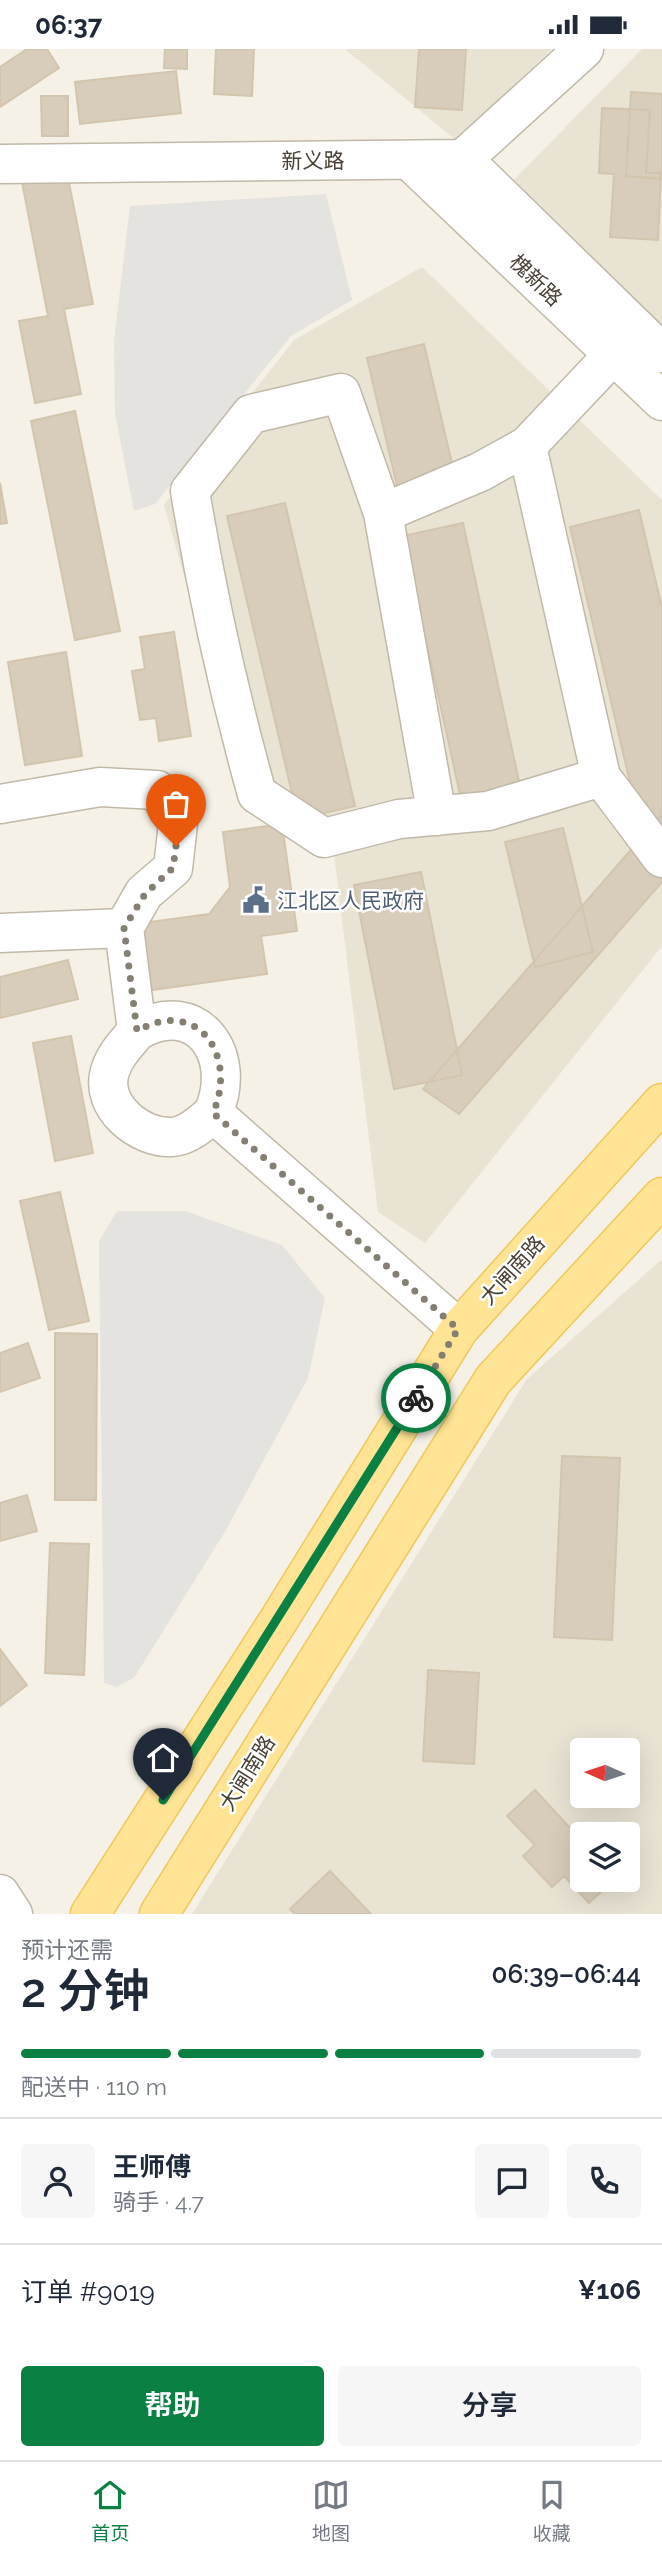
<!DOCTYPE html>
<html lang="zh">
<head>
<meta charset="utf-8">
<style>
  :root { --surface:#fff; --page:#f6f6f7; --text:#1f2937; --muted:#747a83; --line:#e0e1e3; --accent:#0b8043 }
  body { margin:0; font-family:Raleway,"Noto Sans SC",sans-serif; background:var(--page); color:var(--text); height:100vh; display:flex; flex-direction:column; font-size:26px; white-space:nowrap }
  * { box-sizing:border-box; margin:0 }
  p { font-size:23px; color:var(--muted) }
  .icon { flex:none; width:38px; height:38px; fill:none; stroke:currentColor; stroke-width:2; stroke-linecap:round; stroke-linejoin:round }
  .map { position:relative; height:1865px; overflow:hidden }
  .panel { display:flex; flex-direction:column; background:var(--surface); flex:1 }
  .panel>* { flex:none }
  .needle { width:46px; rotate:273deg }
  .fabs { position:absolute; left:570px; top:1689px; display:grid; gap:14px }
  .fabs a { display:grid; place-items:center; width:70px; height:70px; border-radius:7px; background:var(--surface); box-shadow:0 7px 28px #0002; font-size:35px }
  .pin { position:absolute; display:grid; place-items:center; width:60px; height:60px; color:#fff; margin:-72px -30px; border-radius:50% 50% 50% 0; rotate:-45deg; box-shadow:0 0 7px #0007 }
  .pin .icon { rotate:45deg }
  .courier { position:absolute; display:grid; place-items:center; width:70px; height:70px; margin:-35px; border:5px solid #0b8043; border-radius:50%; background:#fff; color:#222; box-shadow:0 2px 9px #0007 }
  .summary em { font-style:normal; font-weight:600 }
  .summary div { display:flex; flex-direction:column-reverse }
  .summary { display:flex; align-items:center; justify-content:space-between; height:119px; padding:0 21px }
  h1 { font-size:46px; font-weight:600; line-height:52px }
  .bar { display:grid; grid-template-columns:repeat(4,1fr); gap:10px 7px; align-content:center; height:84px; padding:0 21px }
  .bar i { height:9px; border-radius:5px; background:var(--line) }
  .bar .active { background:var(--accent) }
  .bar p { grid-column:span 4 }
  .line { display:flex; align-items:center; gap:18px; padding:0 21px; border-top:2px solid var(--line) }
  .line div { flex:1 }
  .round { display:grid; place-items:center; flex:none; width:74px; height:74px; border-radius:7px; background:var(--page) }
  .action { display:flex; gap:14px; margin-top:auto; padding:14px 21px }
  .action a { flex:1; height:80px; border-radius:7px; background:var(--accent); color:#fff; font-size:28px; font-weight:600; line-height:80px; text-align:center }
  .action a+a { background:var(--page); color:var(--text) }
  .status { display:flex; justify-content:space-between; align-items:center; height:49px; padding:0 35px; background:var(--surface); direction:ltr }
  .status svg { height:19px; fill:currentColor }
  .tab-bar { display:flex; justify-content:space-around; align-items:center; height:98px; border-top:2px solid var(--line); background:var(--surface); font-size:19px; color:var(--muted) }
  .tab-bar a { display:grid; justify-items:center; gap:4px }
  .tab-bar .active { color:var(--accent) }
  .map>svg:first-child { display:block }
  .residential { fill:#e9e3d4; fill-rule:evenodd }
  .parking { fill:#e5e3df }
  .building { fill:#d8cdbb; stroke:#d3c5ad; stroke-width:2 }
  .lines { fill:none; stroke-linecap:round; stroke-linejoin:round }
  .minor-casing { stroke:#c1b9a8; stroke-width:41 }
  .major-casing { stroke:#efc75a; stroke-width:41 }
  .minor { stroke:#fff; stroke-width:38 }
  .major { stroke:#ffe495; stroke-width:38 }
  .done { stroke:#857f73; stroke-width:7; stroke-dasharray:0 12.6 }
  .route { stroke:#0b8043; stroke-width:9 }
  .labels { text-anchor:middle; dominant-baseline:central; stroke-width:5; stroke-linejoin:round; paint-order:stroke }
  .street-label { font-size:21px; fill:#494135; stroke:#fff }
  .service-label { font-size:21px; fill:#4e5e75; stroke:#fff; text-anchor:start }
</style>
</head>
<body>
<div class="status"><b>06:37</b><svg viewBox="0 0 49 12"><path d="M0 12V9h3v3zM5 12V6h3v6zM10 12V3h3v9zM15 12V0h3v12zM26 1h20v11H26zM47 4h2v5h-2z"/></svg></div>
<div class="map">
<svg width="662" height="1865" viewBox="0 0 662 1865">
  <rect width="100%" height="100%" fill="#f5f1e7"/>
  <path class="residential" d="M 345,0 L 552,0 L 457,92 Z
    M 642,0 L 662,0 L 662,284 L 508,137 Z
    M 422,218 L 662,451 L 662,897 L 425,1194 L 378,1163 L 333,798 L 246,747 L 164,456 L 294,291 Z
    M 662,1210 L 662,1865 L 192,1865 L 527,1330 ZM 583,1701 L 628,1701 L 628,1746 L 583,1746 ZM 583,1785 L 628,1785 L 628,1830 L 583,1830 Z"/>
  <path class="parking" d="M 326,145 L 352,251 L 291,287 L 155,455 L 134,462 L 115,364 L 114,292 L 130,157 Z
    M 117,1162 L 185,1162 L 282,1196 L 325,1249 L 308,1329 L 226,1481 L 134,1629 L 116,1638 L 104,1634 L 99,1192 Z"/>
  <path class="building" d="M 27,0 L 47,0 L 59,19 L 0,58 L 0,18 Z
    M 165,0 L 187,0 L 187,20 L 164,19 Z
    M 216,0 L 254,0 L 252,47 L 214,45 Z
    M 419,0 L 466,0 L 462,61 L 415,58 Z
    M 176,22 L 181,64 L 80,75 L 75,33 Z
    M 631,43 L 662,45 L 662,130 L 626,127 Z
    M 41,47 L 68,47 L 68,87 L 42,87 Z
    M 602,59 L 650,61 L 646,124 L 661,124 L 658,191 L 610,188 L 614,125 L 599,124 Z
    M 67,124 L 93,255 L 64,260 L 81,345 L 35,354 L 19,272 L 48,267 L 22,133 Z
    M 424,295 L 454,423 L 397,437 L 367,309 Z
    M 75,362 L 120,582 L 75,591 L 31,372 Z
    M 0,434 L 7,474 L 0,475 Z
    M 285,454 L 355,757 L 298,770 L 227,467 Z
    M 639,461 L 662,559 L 662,771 L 640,776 L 570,478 Z
    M 463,474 L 520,737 L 461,750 L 403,487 Z
    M 174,583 L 191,687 L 159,692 L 156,669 L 140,671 L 132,622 L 145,620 L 140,588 Z
    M 66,603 L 82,707 L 25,716 L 8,613 Z
    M 662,765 L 662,833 L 459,1065 L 423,1040 Z
    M 282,775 L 297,882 L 261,887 L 267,925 L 152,941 L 142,874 L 209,865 L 230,838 L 223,783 Z
    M 563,779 L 593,903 L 535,918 L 505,793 Z
    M 421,823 L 462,1026 L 394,1040 L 354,836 Z
    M 68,911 L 78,950 L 0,969 L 0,928 Z
    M 71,987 L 93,1104 L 55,1112 L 33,994 Z
    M 60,1143 L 89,1272 L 49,1281 L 20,1152 Z
    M 55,1284 L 97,1285 L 96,1451 L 55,1451 Z
    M 28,1294 L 40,1329 L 0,1343 L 0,1304 Z
    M 562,1407 L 620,1409 L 612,1591 L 554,1588 Z
    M 27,1446 L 37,1482 L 0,1492 L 0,1454 Z
    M 50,1494 L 89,1495 L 84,1626 L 45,1624 Z
    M 0,1600 L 27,1636 L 0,1657 Z
    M 428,1621 L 479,1624 L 474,1715 L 423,1712 Z
    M 535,1741 L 583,1793 L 583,1830 L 615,1830 L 589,1854 L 564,1827 L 552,1838 L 523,1807 L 535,1796 L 507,1767 Z
    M 330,1822 L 371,1865 L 295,1865 L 290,1860 Z"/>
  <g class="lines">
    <defs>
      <path id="minor" d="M 463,110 L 662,304
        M 409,111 L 662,352
        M 0,115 L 463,110 L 584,0
        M 614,305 L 527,397 L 601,728 L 662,809
        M 527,397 L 480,423 L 383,464 L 341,344 L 251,365 L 190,442 C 207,545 229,645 257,745 L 324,789 L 399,770 L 488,762 L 601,728
        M 383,464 L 437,767
        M 0,755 L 100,738 L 157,741 L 178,775 L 173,819 L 144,844 L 124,879
        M 0,884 L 124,879 L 137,982 C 126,995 115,1006 110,1022 C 99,1057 140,1090 172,1088 C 188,1087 202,1074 213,1064 L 459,1280
        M 137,982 C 197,947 239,1006 213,1064
        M 0,1845 L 13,1865"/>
      <path id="major" d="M 90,1865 L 280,1569 L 459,1280 L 662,1054
        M 159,1865 L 493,1331 L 662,1148"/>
    </defs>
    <use href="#minor" class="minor-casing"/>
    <use href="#major" class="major-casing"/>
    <use href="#minor" class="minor"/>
    <use href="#major" class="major"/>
  </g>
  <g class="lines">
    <path class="done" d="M 176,797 L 173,819 L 145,845 L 124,879 L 137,982 C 198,947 238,1007 213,1064 L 458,1280 L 416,1349"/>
    <path class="route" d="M 163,1751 L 416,1349"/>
  </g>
  <defs>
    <symbol id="civic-bare" viewBox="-9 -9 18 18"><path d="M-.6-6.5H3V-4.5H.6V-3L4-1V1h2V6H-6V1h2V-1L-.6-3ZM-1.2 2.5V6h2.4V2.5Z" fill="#5c6f8a" stroke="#fff" stroke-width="2.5" paint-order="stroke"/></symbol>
  </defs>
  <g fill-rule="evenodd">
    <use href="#civic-bare" x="237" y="832" width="38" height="38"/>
  </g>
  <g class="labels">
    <g class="street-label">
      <text x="313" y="111">新义路</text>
      <text transform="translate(536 231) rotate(44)">槐新路</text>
      <text transform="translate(512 1221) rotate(-48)">大闸南路</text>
      <text transform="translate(247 1724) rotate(-58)">大闸南路</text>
    </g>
    <g class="service-label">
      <text x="277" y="851">江北区人民政府</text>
    </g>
  </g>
</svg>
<div class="fabs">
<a><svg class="needle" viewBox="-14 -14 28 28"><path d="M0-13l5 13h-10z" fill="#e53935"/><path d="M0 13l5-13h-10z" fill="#747a83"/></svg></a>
<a><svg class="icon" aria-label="layers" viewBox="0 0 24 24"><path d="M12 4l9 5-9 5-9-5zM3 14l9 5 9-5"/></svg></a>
</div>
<div class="pin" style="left:176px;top:797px;background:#ea580c"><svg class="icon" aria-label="bag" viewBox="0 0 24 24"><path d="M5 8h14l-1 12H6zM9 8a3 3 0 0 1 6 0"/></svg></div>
<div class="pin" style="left:163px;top:1751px;background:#1f2937"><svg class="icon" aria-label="home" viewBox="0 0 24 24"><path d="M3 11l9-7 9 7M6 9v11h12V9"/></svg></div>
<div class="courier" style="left:416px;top:1349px"><svg class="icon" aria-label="bike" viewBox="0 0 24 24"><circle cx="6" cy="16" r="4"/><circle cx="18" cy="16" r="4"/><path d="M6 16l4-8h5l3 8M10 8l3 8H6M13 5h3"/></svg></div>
</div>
<section class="panel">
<div class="summary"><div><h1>2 分钟</h1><p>预计还需</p></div><em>06:39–06:44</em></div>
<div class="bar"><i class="active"></i><i class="active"></i><i class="active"></i><i></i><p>配送中 · 110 m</p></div>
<div class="line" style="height:126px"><a class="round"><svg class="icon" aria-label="person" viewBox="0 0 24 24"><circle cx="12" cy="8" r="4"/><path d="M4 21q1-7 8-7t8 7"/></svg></a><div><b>王师傅</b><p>骑手 · 4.7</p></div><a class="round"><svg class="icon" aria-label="chat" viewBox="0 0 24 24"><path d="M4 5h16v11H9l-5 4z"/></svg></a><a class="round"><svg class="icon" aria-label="phone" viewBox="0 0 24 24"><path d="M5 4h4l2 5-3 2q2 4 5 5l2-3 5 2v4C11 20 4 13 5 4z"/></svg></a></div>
<div class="line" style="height:91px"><div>订单 #9019</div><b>¥106</b></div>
<div class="action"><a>帮助</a><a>分享</a></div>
</section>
<nav class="tab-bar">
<a class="active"><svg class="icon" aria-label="home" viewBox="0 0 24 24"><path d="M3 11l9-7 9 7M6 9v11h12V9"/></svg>首页</a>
<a><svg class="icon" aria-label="map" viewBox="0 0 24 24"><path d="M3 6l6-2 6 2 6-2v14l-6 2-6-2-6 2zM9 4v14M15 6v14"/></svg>地图</a>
<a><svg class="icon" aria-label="saved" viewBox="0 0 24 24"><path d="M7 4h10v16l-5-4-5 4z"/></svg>收藏</a>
</nav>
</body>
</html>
